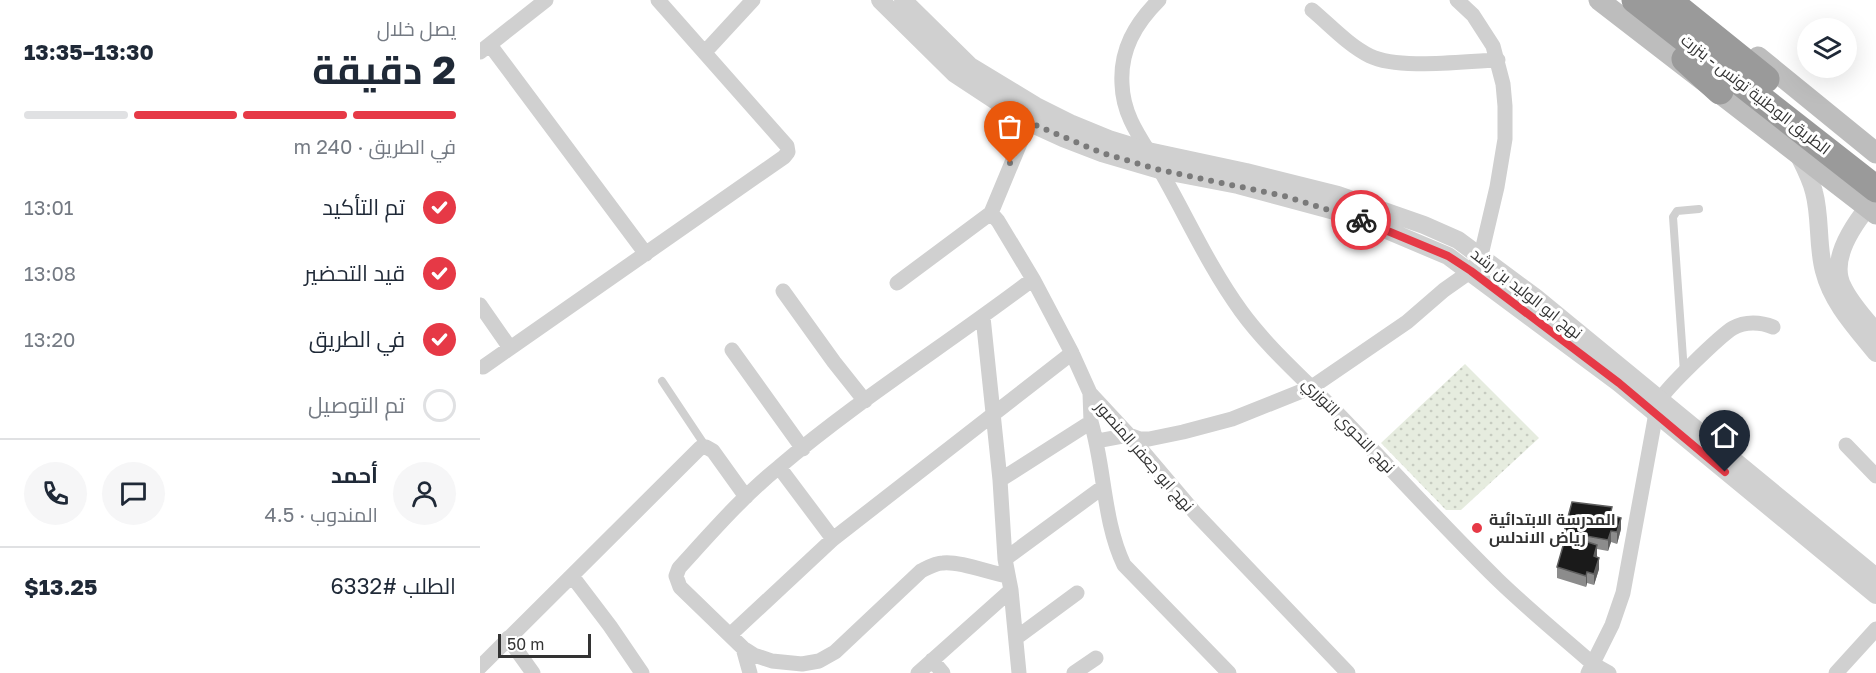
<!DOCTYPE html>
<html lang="ar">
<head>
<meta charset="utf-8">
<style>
  :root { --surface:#fff; --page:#f6f6f7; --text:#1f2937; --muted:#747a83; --line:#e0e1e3; --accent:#e63946 }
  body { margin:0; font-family:"Golos Text",Cairo,sans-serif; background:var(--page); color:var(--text); direction:rtl; height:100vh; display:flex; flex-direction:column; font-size:22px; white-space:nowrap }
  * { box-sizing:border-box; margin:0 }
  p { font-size:20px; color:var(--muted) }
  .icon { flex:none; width:33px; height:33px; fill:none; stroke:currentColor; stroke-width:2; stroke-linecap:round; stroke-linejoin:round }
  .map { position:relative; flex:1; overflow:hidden; direction:ltr }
  .panel { display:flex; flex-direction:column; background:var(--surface); width:480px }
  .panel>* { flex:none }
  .buttons { position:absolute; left:1317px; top:18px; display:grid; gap:12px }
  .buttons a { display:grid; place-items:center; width:60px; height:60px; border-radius:50%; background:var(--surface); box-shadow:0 6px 24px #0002; font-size:30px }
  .scale { position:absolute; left:18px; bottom:15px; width:93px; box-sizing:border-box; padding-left:6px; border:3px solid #333; border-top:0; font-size:16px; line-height:21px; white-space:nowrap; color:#333; -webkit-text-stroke:4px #fff; paint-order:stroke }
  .pin { position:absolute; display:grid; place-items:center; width:51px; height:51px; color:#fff; margin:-62px -26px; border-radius:50% 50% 50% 0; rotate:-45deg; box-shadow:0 0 6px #0007 }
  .pin .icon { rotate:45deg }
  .courier { position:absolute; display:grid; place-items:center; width:60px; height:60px; margin:-30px; border:4px solid #e63946; border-radius:50%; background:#fff; color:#222; box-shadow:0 2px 8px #0007 }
  .headline em { font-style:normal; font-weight:700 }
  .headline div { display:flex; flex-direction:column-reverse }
  .headline { display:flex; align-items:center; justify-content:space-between; height:102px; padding:0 24px }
  h1 { font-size:39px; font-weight:700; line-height:45px }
  .bar { display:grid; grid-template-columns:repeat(4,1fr); gap:9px 6px; align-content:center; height:72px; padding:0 24px }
  .bar i { height:8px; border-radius:4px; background:var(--line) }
  .bar .current { background:var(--accent) }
  .bar p { grid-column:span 4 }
  .line { display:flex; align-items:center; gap:15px; padding:0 24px; border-top:2px solid var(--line) }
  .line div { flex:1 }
  .round { display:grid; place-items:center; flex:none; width:63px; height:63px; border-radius:32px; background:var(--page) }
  ol { padding:0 24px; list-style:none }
  li { display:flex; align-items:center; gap:18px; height:66px }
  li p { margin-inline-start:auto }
  li .icon { padding:6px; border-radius:50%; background:var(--accent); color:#fff; stroke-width:4 }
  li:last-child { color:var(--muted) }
  li i { width:33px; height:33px; border:3px solid var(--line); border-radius:50% }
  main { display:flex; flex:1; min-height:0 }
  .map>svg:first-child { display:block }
  .park { fill:url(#park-dots) }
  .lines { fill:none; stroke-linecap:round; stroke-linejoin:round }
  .service { stroke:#d0d0d0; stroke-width:8 }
  .minor { stroke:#d0d0d0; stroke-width:15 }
  .tertiary { stroke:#d0d0d0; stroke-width:18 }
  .secondary { stroke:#bdbdbd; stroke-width:21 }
  .motorway { stroke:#9a9a9a; stroke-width:27 }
  .wall { fill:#8c8c8c }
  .shaded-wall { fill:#5f5f5f }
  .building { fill:#1a1a1a; stroke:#5f5f5f; stroke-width:1.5 }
  .done { stroke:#7a7a7a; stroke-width:6; stroke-dasharray:0 10.8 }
  .route { stroke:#e63946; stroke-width:8 }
  .poi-dot { fill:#e63946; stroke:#fff; stroke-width:2 }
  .labels { text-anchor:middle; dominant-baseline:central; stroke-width:6; stroke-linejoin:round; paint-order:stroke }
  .street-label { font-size:16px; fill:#333; stroke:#fff }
  .poi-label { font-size:16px; font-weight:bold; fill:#333; stroke:#fff; text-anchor:start }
</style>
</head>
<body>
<main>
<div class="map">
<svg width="1396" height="673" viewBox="0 0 1396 673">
  <defs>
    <pattern id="park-dots" width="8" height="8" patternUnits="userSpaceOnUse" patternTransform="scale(1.5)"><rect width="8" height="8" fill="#e6ecdf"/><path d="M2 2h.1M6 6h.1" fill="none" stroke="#c6cbc0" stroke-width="1.8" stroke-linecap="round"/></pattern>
  </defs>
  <rect width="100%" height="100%" fill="#fff"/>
  <path class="park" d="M 985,364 L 1059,438 L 981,510 L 966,510 L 901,443 Z"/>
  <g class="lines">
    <path class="service" d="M 1204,372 L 1193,217 L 1197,211 L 1219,209
      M 182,381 L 226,447"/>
    <path class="minor" d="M 679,0 C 655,24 640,50 642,84 C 643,118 663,141 680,170 C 707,217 729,267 761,311 C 790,351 830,384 864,420 C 915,473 965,528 1018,580 C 1048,609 1081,636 1113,664 L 1129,673
      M 832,10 C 850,25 868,45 890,56 C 919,70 984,61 1018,60
      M 10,45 L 166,254
      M 0,52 L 66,0
      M 225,52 L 273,0
      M 553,112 L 511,213 L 518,221 L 553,279 L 592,353 L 610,393 L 649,435 L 716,514 L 868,673
      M 417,283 L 511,213
      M 303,291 L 354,362 L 385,401
      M 0,305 L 30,348
      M 503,317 L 520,480 L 525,559 L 531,590 L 539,673
      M 252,350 L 323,449
      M 3,367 L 304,157 L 308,152 L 307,146 L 178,0
      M 611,422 C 625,469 623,521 644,565 L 749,673
      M 617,441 L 649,435 L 660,439 L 669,439 L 703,432 L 752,419 L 832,387 L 927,322 L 964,290 L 991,271 L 1001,255 L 1017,187 L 1025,139 L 1025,106 L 1023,84 L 1013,46 L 993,15 L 977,0
      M 1366,445 L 1396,476
      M 299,467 L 353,539
      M 520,480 L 611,422 L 610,393
      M 525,559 L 623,487
      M 92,576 L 130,626 L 162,673
      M 528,576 C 510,573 480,561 463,563 C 455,563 447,568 441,571 L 355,652 L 339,661 L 322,664 L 292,661 L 274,655 L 263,648 L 200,587 L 196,576 L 199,568 C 231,533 262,497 299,467 C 379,399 469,343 553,279
      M 251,634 L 353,539 L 592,353
      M 28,638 L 53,673
      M 536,638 L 597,593
      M 263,648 L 270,673
      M 452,660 L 463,673
      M 0,667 L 220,448 L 226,447 L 233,451 L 266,497
      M 438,673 L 531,590
      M 594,673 L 616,658
      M 1108,673 L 1132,625 L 1143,593 L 1176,413 C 1177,409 1178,404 1180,400 C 1185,389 1241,335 1253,328 C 1265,321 1281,322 1293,327
      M 1356,673 L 1396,629"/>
    <path class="tertiary" d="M 400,0 L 475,74 L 548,122 L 583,138 L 622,153 L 680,170 L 758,185 L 851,210 L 890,223 L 968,256 L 1139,383 L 1396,595
      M 423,0 L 490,66 L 556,106 L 590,123 L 629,139 L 668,151 L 766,172 L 858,195 L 944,225 L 978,240 L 1055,297 L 1396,577
      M 1318,154 C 1324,166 1331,179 1334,192 C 1341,218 1337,245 1344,271 C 1352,303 1376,328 1396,353
      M 1388,207 C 1372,227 1349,261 1363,287 C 1371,304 1385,318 1396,332"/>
    <path class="secondary" d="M 1119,0 L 1396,214
      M 1278,57 L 1396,153"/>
    <path class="motorway" d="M 1155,0 L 1396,189
      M 1188,0 L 1286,79
      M 1205,59 L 1240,91"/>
  </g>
  <path class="wall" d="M 1141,529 L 1137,544 L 1131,542 L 1128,551 L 1117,549 L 1117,557 L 1119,569 L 1114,585 L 1107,583 L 1106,587 L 1077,578 L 1077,567 L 1084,543 L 1084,532 Z"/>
  <path class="shaded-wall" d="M 1141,518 L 1141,529 L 1137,544 L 1137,532 Z
    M 1131,531 L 1131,542 L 1128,551 L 1128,540 Z
    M 1117,545 L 1117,556 L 1114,567 L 1114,556 Z
    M 1119,558 L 1119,569 L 1114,585 L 1114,574 Z
    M 1107,572 L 1107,583 L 1106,587 L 1106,576 Z"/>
  <path class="building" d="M 1092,502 L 1132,507 L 1130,515 L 1141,518 L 1137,532 L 1131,531 L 1128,540 L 1084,532 Z
    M 1095,538 L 1117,545 L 1114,556 L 1119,558 L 1114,574 L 1107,572 L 1106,576 L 1077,567 L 1085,539 L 1094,542 Z"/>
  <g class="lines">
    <path class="done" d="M 530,163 L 548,122 L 622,153 L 680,170 L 804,196 L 881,220"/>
    <path class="route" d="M 881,220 L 968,256 L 991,271 L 1139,383 L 1245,472"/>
  </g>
  <circle class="poi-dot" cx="997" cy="528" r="6"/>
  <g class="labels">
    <g class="street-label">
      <text transform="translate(1276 94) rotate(38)">الطريق الوطنية تونس - بنزرت</text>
      <text transform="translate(1047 293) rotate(38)">نهج ابو الوليد بن رشد</text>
      <text transform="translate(869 425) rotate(46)">نهج النحوي التوزري</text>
      <text transform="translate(665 456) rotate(49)">نهج ابو جعفر المنصور</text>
    </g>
    <g class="poi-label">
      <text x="1009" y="519">المدرسة الابتدائية<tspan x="1009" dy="18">رياض الاندلس</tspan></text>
    </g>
  </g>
</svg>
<div class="buttons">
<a><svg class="icon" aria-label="layers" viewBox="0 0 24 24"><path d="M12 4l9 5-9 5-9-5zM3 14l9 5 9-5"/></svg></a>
</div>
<div class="scale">50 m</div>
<div class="pin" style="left:530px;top:163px;background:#ea580c"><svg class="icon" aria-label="bag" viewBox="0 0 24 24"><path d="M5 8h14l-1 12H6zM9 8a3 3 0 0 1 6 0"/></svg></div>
<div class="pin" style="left:1245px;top:472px;background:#1f2937"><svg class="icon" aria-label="home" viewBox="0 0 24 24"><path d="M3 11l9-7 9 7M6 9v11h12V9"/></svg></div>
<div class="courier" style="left:881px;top:220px"><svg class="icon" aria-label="bike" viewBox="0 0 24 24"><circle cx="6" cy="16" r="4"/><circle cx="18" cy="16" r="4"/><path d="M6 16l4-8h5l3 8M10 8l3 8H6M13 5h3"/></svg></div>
</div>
<section class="panel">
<div class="headline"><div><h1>2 دقيقة</h1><p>يصل خلال</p></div><em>13:30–13:35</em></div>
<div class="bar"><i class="current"></i><i class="current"></i><i class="current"></i><i></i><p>في الطريق · 240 m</p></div>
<ol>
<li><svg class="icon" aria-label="check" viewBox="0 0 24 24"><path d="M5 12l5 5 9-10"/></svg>تم التأكيد<p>13:01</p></li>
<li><svg class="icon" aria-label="check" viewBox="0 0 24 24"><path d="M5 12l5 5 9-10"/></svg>قيد التحضير<p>13:08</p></li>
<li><svg class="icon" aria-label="check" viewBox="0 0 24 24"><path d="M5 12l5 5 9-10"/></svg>في الطريق<p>13:20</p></li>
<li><i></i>تم التوصيل</li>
</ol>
<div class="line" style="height:108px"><a class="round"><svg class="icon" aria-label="person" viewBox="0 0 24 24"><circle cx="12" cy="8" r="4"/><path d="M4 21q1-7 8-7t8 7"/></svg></a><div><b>أحمد</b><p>المندوب · 4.5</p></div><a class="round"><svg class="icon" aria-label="chat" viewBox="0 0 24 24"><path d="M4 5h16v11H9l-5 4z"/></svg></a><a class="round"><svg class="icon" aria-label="phone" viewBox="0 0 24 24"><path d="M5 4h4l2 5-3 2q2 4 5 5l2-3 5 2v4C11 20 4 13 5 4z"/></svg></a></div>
<div class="line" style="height:78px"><div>الطلب #6332</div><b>$13.25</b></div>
</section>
</main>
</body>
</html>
